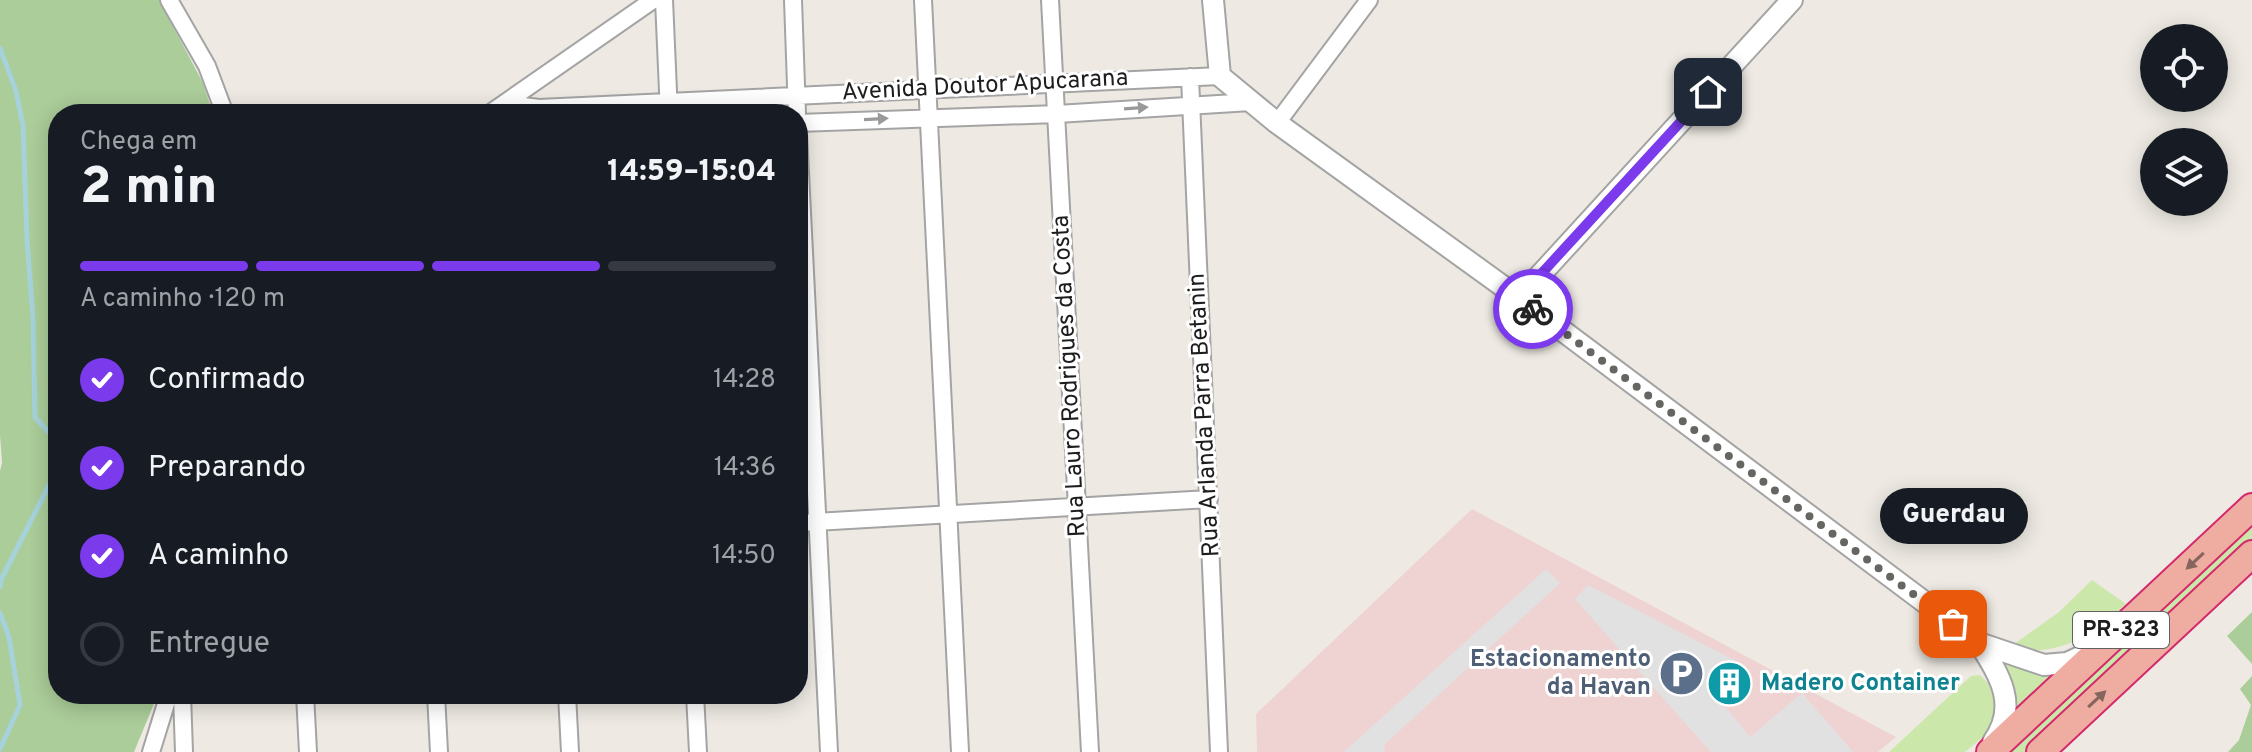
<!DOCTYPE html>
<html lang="pt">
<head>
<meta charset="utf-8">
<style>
  :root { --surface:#171b24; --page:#242831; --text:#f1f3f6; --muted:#9ea1a6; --line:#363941; --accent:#7c3aed }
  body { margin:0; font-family:Overpass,sans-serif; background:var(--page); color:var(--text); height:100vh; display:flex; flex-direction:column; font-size:30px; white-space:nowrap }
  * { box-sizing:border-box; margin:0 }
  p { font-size:26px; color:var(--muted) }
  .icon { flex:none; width:44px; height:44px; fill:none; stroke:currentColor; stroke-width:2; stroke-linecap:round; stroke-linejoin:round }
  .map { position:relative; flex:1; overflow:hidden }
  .drawer { position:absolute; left:48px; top:104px; width:760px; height:600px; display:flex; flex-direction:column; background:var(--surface); border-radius:32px; box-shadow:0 4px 20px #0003 }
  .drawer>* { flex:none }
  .tools { position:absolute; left:2140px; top:24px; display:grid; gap:16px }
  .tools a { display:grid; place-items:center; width:88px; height:88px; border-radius:50%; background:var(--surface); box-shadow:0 4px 20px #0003; font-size:40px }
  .pin { position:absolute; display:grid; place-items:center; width:68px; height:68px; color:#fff; margin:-34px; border-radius:16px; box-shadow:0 4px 12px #0006 }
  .courier { position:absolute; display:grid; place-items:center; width:80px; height:80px; margin:-40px; border:6px solid #7c3aed; border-radius:50%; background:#fff; color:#222; box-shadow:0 2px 10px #0007 }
  .bubble { position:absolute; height:56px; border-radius:28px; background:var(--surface); box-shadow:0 4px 20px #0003; font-size:26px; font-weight:800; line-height:56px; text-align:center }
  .overview em { font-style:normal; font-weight:800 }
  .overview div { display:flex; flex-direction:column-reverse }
  .overview { display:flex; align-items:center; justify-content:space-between; height:136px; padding:0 32px }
  h1 { font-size:52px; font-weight:800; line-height:60px }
  .bar { display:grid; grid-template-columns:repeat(4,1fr); gap:12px 8px; align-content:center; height:96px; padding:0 32px }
  .bar i { height:10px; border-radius:6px; background:var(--line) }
  .bar .on { background:var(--accent) }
  .bar p { grid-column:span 4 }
  ol { padding:0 32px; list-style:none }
  li { display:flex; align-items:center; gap:24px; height:88px }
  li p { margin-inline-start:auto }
  li .icon { padding:8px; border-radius:50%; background:var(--accent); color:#fff; stroke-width:4 }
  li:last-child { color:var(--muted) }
  li i { width:44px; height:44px; border:4px solid var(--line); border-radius:50% }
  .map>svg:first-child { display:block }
  .commercial { fill:#efd3d3 }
  .grass { fill:#cce7aa }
  .forest { fill:#abcd99 }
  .parking { fill:#e1e1e1 }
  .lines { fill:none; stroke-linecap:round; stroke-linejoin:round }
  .stream { stroke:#a5d2db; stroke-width:5 }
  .minor-casing { stroke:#a4a4a4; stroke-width:20 }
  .tertiary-casing { stroke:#a4a4a4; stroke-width:24 }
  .trunk-casing { stroke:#d4296d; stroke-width:30 }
  .minor { stroke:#fff; stroke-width:16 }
  .tertiary { stroke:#fff; stroke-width:20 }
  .trunk { stroke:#eeada0; stroke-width:26 }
  .oneway { fill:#999 }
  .oneway2 { fill:#86655e }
  .done { stroke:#666562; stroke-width:8; stroke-dasharray:0 14.4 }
  .route { stroke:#7c3aed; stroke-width:10 }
  .labels { text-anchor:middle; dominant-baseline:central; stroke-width:6; stroke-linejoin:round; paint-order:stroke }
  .shield { fill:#fff; stroke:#616161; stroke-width:2 }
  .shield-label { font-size:22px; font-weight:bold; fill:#1d1d1d }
  .street-label { font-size:24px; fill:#1d1d1d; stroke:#fff }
  .service-label { font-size:24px; font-weight:bold; fill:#4e5e75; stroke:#fff; text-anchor:end }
  .culture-label { font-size:24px; font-weight:bold; fill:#0d838f; stroke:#fff; text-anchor:start }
</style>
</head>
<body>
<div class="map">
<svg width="2252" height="752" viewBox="0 0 2252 752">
  <rect width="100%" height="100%" fill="#eeeae3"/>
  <path class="commercial" d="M 1472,509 L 1896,737 L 1878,752 L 1257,752 L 1256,714 Z"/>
  <path class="grass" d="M 2252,519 L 2252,542 L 2027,752 L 2002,752 Z
    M 2092,580 L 2126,604 C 2091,635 2059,659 2010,647 L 2059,612 Z
    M 2004,664 L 2051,674 L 2018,707 L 2015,689 Z
    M 1980,675 L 1988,683 L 1995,703 L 1994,715 L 1989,727 L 1983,737 L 1965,752 L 1889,752 L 1971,676 Z"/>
  <path class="forest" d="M 0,0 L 159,0 L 203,83 L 213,114 L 58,114 L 58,694 L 158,694 L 134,752 L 0,752 L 0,471 L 2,463 L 0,435 Z
    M 2252,612 L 2252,664 L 2227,636 Z
    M 2252,676 L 2252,752 L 2228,752 L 2239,740 L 2251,705 L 2240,689 Z"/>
  <path class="parking" d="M 1546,569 L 1560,583 L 1384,745 L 1385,752 L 1344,752 Z
    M 1588,585 L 1736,661 L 1709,687 L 1750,737 L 1802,693 L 1853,752 L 1711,752 L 1575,599 Z"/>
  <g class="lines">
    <path class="stream" d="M 0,48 L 16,91 L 23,125 L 27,240 L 33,318 L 35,417 L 52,436 L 58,461
      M 0,587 L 1,580 L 58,467
      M 0,613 L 9,637 L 20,705 L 0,749"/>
    <defs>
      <path id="minor" d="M 169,0 L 207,66 L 225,114
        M 664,0 L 669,114
        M 793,0 L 797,114
        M 923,0 L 960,752
        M 1050,0 L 1090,752
        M 1190,77 L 1219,752
        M 513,99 L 523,106 L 539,108 L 1220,76
        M 489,114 L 653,0
        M 798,123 L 1057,114 L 1251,102
        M 1277,123 L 1369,0
        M 798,133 L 829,752
        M 798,523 L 1209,499
        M 182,694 L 184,752
        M 305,694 L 308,752
        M 436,694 L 439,752
        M 567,694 L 570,752
        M 695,694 L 698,752
        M 151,752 L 169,694"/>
      <path id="tertiary" d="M 1213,0 L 1220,76 L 1277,123 L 1519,298 L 1979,643 L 2044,665 L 2067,663 L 2091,652
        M 1519,298 L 1792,0
        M 1979,643 C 2000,676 2019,706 1993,742"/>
      <path id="trunk" d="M 1990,752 L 2252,507
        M 2040,752 L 2252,554"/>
    </defs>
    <use href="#minor" class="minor-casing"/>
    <use href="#tertiary" class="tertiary-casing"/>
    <use href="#trunk" class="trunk-casing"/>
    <use href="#minor" class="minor"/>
    <use href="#tertiary" class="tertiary"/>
    <use href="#trunk" class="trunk"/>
  </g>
  <defs><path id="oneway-solid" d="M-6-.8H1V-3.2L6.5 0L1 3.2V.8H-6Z" transform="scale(2)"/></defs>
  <g class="oneway">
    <use href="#oneway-solid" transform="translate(1136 108) rotate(-4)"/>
    <use href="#oneway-solid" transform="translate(876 119) rotate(-3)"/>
  </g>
  <g class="oneway2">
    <use href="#oneway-solid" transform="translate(2195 561) rotate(137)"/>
    <use href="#oneway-solid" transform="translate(2097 699) rotate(-43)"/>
  </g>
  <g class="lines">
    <path class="done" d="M 1533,309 L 1953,624"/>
    <path class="route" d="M 1533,309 L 1519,298 L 1708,92"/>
  </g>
  <defs>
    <symbol id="parking-disc" viewBox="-11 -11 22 22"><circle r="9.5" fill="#5c6f8a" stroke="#fff"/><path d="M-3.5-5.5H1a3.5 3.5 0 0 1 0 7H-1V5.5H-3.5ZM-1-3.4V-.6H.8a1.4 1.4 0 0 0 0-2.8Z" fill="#fff"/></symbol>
    <symbol id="building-disc" viewBox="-11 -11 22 22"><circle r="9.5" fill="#0f9aa8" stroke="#fff"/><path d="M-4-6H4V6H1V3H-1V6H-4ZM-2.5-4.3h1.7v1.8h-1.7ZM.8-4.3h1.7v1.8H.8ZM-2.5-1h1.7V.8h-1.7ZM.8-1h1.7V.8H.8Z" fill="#fff"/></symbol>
  </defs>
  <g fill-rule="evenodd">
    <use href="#parking-disc" x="1656" y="648" width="51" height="51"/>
    <use href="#building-disc" x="1704" y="658" width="51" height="51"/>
  </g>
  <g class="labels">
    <rect class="shield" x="2073" y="612" width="96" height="36" rx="6"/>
    <g class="shield-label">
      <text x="2121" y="630">PR-323</text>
    </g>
    <g class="street-label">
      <text transform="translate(985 86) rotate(-3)">Avenida Doutor Apucarana</text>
      <text transform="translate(1070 376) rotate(-93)">Rua Lauro Rodrigues da Costa</text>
      <text transform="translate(1205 415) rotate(-93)">Rua Arlanda Parra Betanin</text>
    </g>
    <g class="service-label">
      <text x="1651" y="660">Estacionamento<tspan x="1651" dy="28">da Havan</tspan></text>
    </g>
    <g class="culture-label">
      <text x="1761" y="684">Madero Container</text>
    </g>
  </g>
</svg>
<div class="tools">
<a><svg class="icon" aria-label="locate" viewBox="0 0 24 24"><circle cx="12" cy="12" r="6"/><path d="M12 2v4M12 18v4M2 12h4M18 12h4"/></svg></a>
<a><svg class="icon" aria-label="layers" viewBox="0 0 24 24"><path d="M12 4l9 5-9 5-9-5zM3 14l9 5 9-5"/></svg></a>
</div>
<div class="pin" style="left:1953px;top:624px;background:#ea580c"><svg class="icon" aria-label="bag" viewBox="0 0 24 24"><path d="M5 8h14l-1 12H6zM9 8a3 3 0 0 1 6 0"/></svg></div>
<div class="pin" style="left:1708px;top:92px;background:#1f2937"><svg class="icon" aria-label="home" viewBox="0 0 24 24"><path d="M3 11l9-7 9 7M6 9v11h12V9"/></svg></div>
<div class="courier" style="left:1533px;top:309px"><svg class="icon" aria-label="bike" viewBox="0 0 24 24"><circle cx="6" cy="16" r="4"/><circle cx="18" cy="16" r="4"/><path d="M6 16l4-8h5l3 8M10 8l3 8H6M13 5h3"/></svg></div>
<div class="bubble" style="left:1880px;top:488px;width:148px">Guerdau</div>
<section class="drawer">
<div class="overview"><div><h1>2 min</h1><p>Chega em</p></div><em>14:59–15:04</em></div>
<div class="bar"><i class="on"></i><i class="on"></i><i class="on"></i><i></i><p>A caminho · 120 m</p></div>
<ol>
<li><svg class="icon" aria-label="check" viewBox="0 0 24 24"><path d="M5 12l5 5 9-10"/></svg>Confirmado<p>14:28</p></li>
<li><svg class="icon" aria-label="check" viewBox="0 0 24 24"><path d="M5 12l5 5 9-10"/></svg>Preparando<p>14:36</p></li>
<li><svg class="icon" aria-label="check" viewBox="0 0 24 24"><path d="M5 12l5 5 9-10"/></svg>A caminho<p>14:50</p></li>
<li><i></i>Entregue</li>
</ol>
</section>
</div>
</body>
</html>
